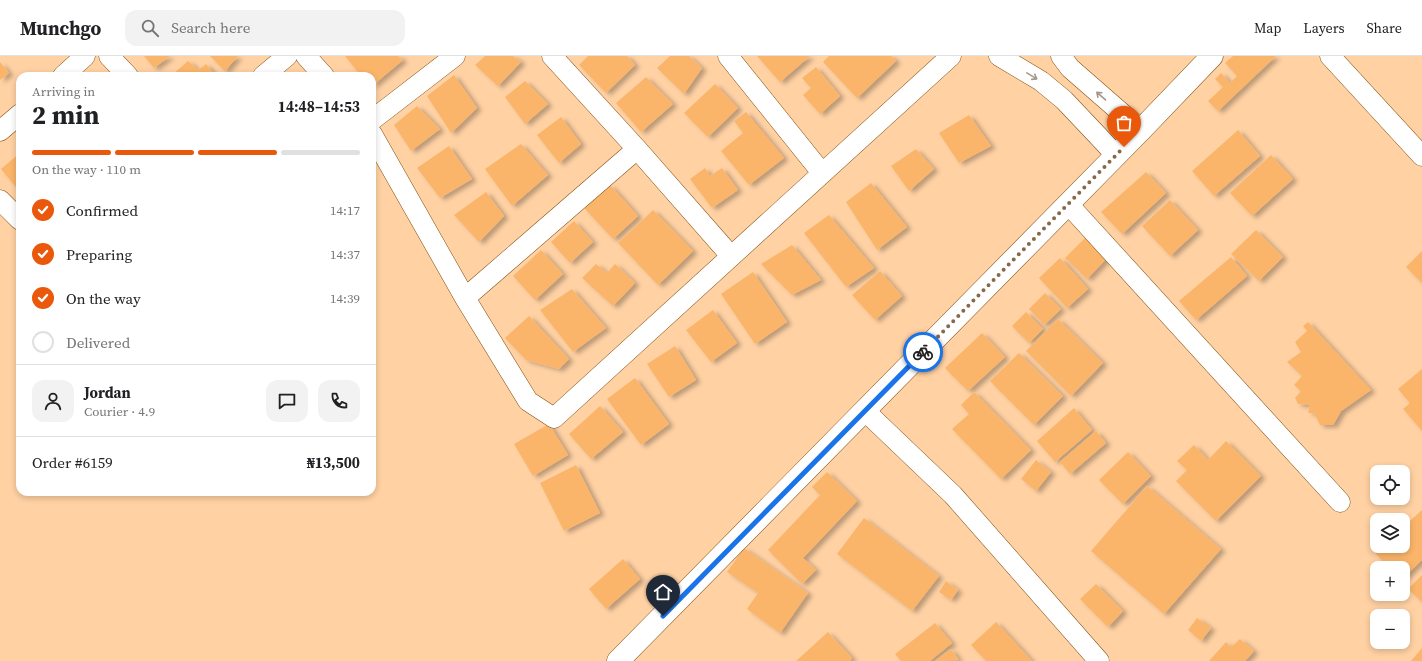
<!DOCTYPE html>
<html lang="en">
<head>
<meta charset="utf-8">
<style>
  :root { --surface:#fff; --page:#f2f2f2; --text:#202124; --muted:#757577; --line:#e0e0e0; --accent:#ea580c }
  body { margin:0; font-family:"Source Serif 4",serif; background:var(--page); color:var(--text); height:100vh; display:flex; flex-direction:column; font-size:15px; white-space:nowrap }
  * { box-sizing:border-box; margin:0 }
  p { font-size:13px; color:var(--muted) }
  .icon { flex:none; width:22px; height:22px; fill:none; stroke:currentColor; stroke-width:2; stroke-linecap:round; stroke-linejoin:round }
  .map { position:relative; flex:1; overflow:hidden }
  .drawer { position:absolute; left:16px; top:16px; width:360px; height:424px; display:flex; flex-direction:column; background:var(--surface); border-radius:12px; box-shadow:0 2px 6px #0003 }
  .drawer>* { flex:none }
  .buttons { position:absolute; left:1370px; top:409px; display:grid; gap:8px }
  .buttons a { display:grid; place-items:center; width:40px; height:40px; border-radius:8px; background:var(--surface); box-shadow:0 2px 6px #0003; font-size:20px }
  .pin { position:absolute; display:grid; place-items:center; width:34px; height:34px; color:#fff; margin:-41px -17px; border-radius:50% 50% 50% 0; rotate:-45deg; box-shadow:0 0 4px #0007 }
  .pin .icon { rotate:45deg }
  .courier { position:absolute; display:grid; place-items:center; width:40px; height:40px; margin:-20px; border:3px solid #1a73e8; border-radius:50%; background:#fff; color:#222; box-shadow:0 1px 5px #0007 }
  .overview em { font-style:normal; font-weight:700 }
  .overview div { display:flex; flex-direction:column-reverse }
  .overview { display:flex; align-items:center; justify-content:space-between; height:68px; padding:0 16px }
  h1 { font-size:26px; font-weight:700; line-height:30px }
  .bar { display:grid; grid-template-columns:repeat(4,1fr); gap:6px 4px; align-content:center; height:48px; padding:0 16px }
  .bar i { height:5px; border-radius:3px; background:var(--line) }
  .bar .current { background:var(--accent) }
  .bar p { grid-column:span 4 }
  .line { display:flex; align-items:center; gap:10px; padding:0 16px; border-top:1px solid var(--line) }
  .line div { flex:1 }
  .round { display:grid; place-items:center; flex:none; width:42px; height:42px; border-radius:12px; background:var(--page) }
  ol { padding:0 16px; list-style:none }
  li { display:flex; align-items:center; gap:12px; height:44px }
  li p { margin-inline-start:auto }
  li .icon { padding:4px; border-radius:50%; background:var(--accent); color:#fff; stroke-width:4 }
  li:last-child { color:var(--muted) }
  li i { width:22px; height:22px; border:2px solid var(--line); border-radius:50% }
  header { display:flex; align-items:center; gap:24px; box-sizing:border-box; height:56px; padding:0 20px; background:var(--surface); border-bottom:1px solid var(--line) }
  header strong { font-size:19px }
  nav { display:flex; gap:22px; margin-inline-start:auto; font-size:14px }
  .search { width:280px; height:36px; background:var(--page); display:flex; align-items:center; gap:10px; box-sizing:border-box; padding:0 14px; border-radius:12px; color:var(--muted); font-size:15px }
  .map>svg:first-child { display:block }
  .building { fill:#fbb56b; filter:url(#shadow) }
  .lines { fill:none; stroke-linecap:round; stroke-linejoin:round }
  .street-casing { stroke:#825112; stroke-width:21 }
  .secondary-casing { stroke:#825112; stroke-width:23 }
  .street { stroke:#fff; stroke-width:20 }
  .secondary { stroke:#fff; stroke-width:22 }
  .oneway { stroke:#a3988c }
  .done { stroke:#876949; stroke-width:4; stroke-dasharray:0 7.2 }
  .route { stroke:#1a73e8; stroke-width:5 }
</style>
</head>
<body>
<header>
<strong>Munchgo</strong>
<div class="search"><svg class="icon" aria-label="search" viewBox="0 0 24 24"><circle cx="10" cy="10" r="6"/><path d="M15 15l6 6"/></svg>Search here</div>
<nav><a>Map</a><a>Layers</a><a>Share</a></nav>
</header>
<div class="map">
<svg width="1422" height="605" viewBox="0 0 1422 605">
  <defs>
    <filter id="shadow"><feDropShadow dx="4.5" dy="2.5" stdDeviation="2" flood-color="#0004"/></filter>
  </defs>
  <rect width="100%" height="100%" fill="#ffd1a3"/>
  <path class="building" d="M 144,0 L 170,0 L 154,12 Z
    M 210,0 L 238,0 L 225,15 Z
    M 345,0 L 398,0 L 403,4 L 372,30 L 372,20 L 361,20 Z
    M 485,0 L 513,0 L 521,6 L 498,30 L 475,9 Z
    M 588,0 L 627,0 L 635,9 L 606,37 L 579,9 Z
    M 670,0 L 689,0 L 702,12 L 684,38 L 657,12 Z
    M 757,0 L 810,0 L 780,26 Z
    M 829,0 L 891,0 L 896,5 L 857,42 L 823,6 Z
    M 1233,0 L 1276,0 L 1218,55 L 1208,45 L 1223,31 L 1215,23 L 1221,17 L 1230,27 L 1237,20 L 1225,7 Z
    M 188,5 L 198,14 L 206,8 L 216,20 L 171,20 Z
    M 0,6 L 9,17 L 0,24 Z
    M 816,11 L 840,40 L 820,58 L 803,39 L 811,32 L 802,22 Z
    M 454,19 L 477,52 L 451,77 L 427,40 Z
    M 646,21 L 673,48 L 641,76 L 616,47 Z
    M 525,25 L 548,48 L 525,68 L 505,41 Z
    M 715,28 L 738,52 L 708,81 L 684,57 Z
    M 417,50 L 440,73 L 411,95 L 394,69 Z
    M 746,56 L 784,102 L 749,129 L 721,95 L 743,77 L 734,65 Z
    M 969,59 L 991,90 L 959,107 L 939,77 Z
    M 561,61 L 581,88 L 559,107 L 537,79 Z
    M 1238,74 L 1260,100 L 1214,140 L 1192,115 Z
    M 521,88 L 548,119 L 512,150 L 485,113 Z
    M 449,90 L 472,123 L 440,142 L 417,112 Z
    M 916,93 L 934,113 L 909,135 L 891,110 Z
    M 20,97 L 20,136 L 1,113 Z
    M 1271,99 L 1293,123 L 1252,160 L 1230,137 Z
    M 705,112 L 710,120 L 722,112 L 738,134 L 712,152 L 690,123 Z
    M 1146,116 L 1166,137 L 1122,178 L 1101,156 Z
    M 871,127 L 907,171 L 877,194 L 846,146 Z
    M 610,129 L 638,160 L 613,183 L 584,152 Z
    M 486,136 L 504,160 L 479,186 L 454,159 Z
    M 1170,144 L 1198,174 L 1170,200 L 1142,170 Z
    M 653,154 L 693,195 L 658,229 L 618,187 Z
    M 829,159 L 874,212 L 846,231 L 804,177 Z
    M 574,165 L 593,186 L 570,207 L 551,186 Z
    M 1256,174 L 1283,201 L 1259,225 L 1231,198 Z
    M 1087,180 L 1108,201 L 1087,223 L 1065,202 Z
    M 792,189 L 821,224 L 792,239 L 761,208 Z
    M 541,194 L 563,218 L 535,244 L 513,220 Z
    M 1422,195 L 1422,227 L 1406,211 Z
    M 1231,201 L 1247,220 L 1196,264 L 1179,245 Z
    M 1060,202 L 1088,233 L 1067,252 L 1039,222 Z
    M 596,208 L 607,217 L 615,208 L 635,227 L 613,250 L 582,222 Z
    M 880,215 L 902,240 L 875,264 L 852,239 Z
    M 753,216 L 787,266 L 755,288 L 721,238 Z
    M 572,233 L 606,272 L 573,296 L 540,254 Z
    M 1045,237 L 1061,253 L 1044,269 L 1029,253 Z
    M 713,254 L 737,287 L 711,306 L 686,274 Z
    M 1026,256 L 1043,273 L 1029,287 L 1012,270 Z
    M 529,260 L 569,303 L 559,313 L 526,304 L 505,282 Z
    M 1058,263 L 1103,307 L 1071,340 L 1026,295 Z
    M 1308,266 L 1371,334 L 1341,355 L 1333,369 L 1320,369 L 1314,357 L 1308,357 L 1310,349 L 1298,348 L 1295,342 L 1301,335 L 1294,329 L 1302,320 L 1287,306 L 1301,296 L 1295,286 L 1307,275 L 1303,270 Z
    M 982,277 L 1005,301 L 968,335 L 945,312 Z
    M 675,290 L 696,324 L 669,341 L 647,308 Z
    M 1019,297 L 1063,340 L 1034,369 L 990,325 Z
    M 1422,313 L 1422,375 L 1403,353 L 1410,347 L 1398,333 Z
    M 635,322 L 669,368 L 641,389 L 607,343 Z
    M 974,336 L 1031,394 L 1001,423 L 952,373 L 969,358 L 961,349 Z
    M 600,350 L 623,376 L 591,403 L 569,378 Z
    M 1074,352 L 1092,374 L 1055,406 L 1037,385 Z
    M 549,368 L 568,399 L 533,420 L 514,388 Z
    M 1096,375 L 1106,387 L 1070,418 L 1060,406 Z
    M 1226,385 L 1261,420 L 1216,465 L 1176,425 L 1187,414 L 1177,405 L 1194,389 L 1208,404 Z
    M 1128,396 L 1151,420 L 1123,448 L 1099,424 Z
    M 1036,404 L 1051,416 L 1036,435 L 1021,423 Z
    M 576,409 L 600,457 L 564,475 L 540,427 Z
    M 827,416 L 857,445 L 803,502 L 816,514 L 802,528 L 768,494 L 820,439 L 812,431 Z
    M 1147,430 L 1221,493 L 1164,558 L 1091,495 Z
    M 1422,454 L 1422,504 L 1403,522 L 1403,512 L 1389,512 L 1375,497 L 1383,490 L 1403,490 L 1403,471 Z
    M 864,462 L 939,520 L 912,555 L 837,498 Z
    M 744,492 L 808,537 L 780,577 L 747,553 L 758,537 L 727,516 Z
    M 623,503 L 640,523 L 606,553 L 589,533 Z
    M 1422,519 L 1422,546 L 1408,533 Z
    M 946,525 L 958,534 L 951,544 L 939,536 Z
    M 1096,528 L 1123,555 L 1108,571 L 1080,543 Z
    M 1197,562 L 1211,572 L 1201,585 L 1188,574 Z
    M 996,566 L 1032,605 L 986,605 L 971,589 Z
    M 935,567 L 952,587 L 930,605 L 901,605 L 895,598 Z
    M 828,576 L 852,602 L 850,605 L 796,605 Z
    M 1240,583 L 1254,595 L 1245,605 L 1209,605 L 1226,586 L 1231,591 Z
    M 1422,592 L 1422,605 L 1411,605 Z
    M 951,593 L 959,604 L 935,605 Z"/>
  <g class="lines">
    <defs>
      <path id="street" d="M 109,0 L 128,20
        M 306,0 L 324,20
        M 552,0 L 637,93 L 731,200
        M 728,0 L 822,117
        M 999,0 L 1041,25 L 1064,44 L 1116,99
        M 1061,0 L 1070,12 L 1141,74
        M 1330,0 L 1422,100
        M 63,20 L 85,0
        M 263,20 L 287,0
        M 372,64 L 455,0
        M 0,75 L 20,58
        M 372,78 L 465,242 L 528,345 L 554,362 L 951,0
        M 0,144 L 20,164
        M 1068,148 L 1340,446
        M 465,242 L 637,93
        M 865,355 L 953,439 L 1099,605"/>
      <path id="secondary" d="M 618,605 L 1141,74 L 1212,0"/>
    </defs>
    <use href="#street" class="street-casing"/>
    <use href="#secondary" class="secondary-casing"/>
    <use href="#street" class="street"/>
    <use href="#secondary" class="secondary"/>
  </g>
  <defs><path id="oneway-shaft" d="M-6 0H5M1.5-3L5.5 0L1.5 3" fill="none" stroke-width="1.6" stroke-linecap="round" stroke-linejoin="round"/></defs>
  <g class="oneway">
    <use href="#oneway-shaft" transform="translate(1032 20) rotate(31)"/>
    <use href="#oneway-shaft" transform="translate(1101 40) rotate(-139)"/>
  </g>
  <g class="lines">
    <path class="done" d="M 923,296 L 1124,91"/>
    <path class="route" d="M 663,560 L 923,296"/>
  </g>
</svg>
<div class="buttons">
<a><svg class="icon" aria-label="locate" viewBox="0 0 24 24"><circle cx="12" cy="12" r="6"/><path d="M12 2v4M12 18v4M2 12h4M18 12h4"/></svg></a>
<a><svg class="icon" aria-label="layers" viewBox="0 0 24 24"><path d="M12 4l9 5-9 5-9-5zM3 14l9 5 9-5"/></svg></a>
<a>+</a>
<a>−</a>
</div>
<div class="pin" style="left:1124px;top:91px;background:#ea580c"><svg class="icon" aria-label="bag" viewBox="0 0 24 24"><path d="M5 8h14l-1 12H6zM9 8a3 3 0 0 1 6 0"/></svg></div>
<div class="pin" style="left:663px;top:560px;background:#1f2937"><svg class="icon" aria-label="home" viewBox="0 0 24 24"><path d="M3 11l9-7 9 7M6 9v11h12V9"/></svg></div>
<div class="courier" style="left:923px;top:296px"><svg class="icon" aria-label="bike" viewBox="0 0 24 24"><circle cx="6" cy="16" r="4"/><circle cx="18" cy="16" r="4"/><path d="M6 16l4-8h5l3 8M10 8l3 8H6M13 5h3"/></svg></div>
<section class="drawer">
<div class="overview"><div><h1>2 min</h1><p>Arriving in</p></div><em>14:48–14:53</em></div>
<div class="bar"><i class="current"></i><i class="current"></i><i class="current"></i><i></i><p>On the way · 110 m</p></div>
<ol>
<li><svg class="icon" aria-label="check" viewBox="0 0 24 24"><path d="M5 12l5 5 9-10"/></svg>Confirmed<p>14:17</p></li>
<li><svg class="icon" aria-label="check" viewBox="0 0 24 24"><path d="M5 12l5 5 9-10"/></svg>Preparing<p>14:37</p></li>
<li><svg class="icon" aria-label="check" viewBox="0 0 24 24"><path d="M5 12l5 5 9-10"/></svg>On the way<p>14:39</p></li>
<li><i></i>Delivered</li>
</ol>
<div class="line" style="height:72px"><a class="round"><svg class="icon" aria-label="person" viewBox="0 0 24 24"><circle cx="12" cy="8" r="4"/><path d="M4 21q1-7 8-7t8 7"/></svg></a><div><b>Jordan</b><p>Courier · 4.9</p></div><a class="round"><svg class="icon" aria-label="chat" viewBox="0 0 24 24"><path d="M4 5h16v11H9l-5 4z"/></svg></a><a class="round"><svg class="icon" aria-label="phone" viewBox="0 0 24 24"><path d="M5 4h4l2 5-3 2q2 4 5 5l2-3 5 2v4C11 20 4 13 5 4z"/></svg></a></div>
<div class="line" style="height:52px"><div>Order #6159</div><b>₦13,500</b></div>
</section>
</div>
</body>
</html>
